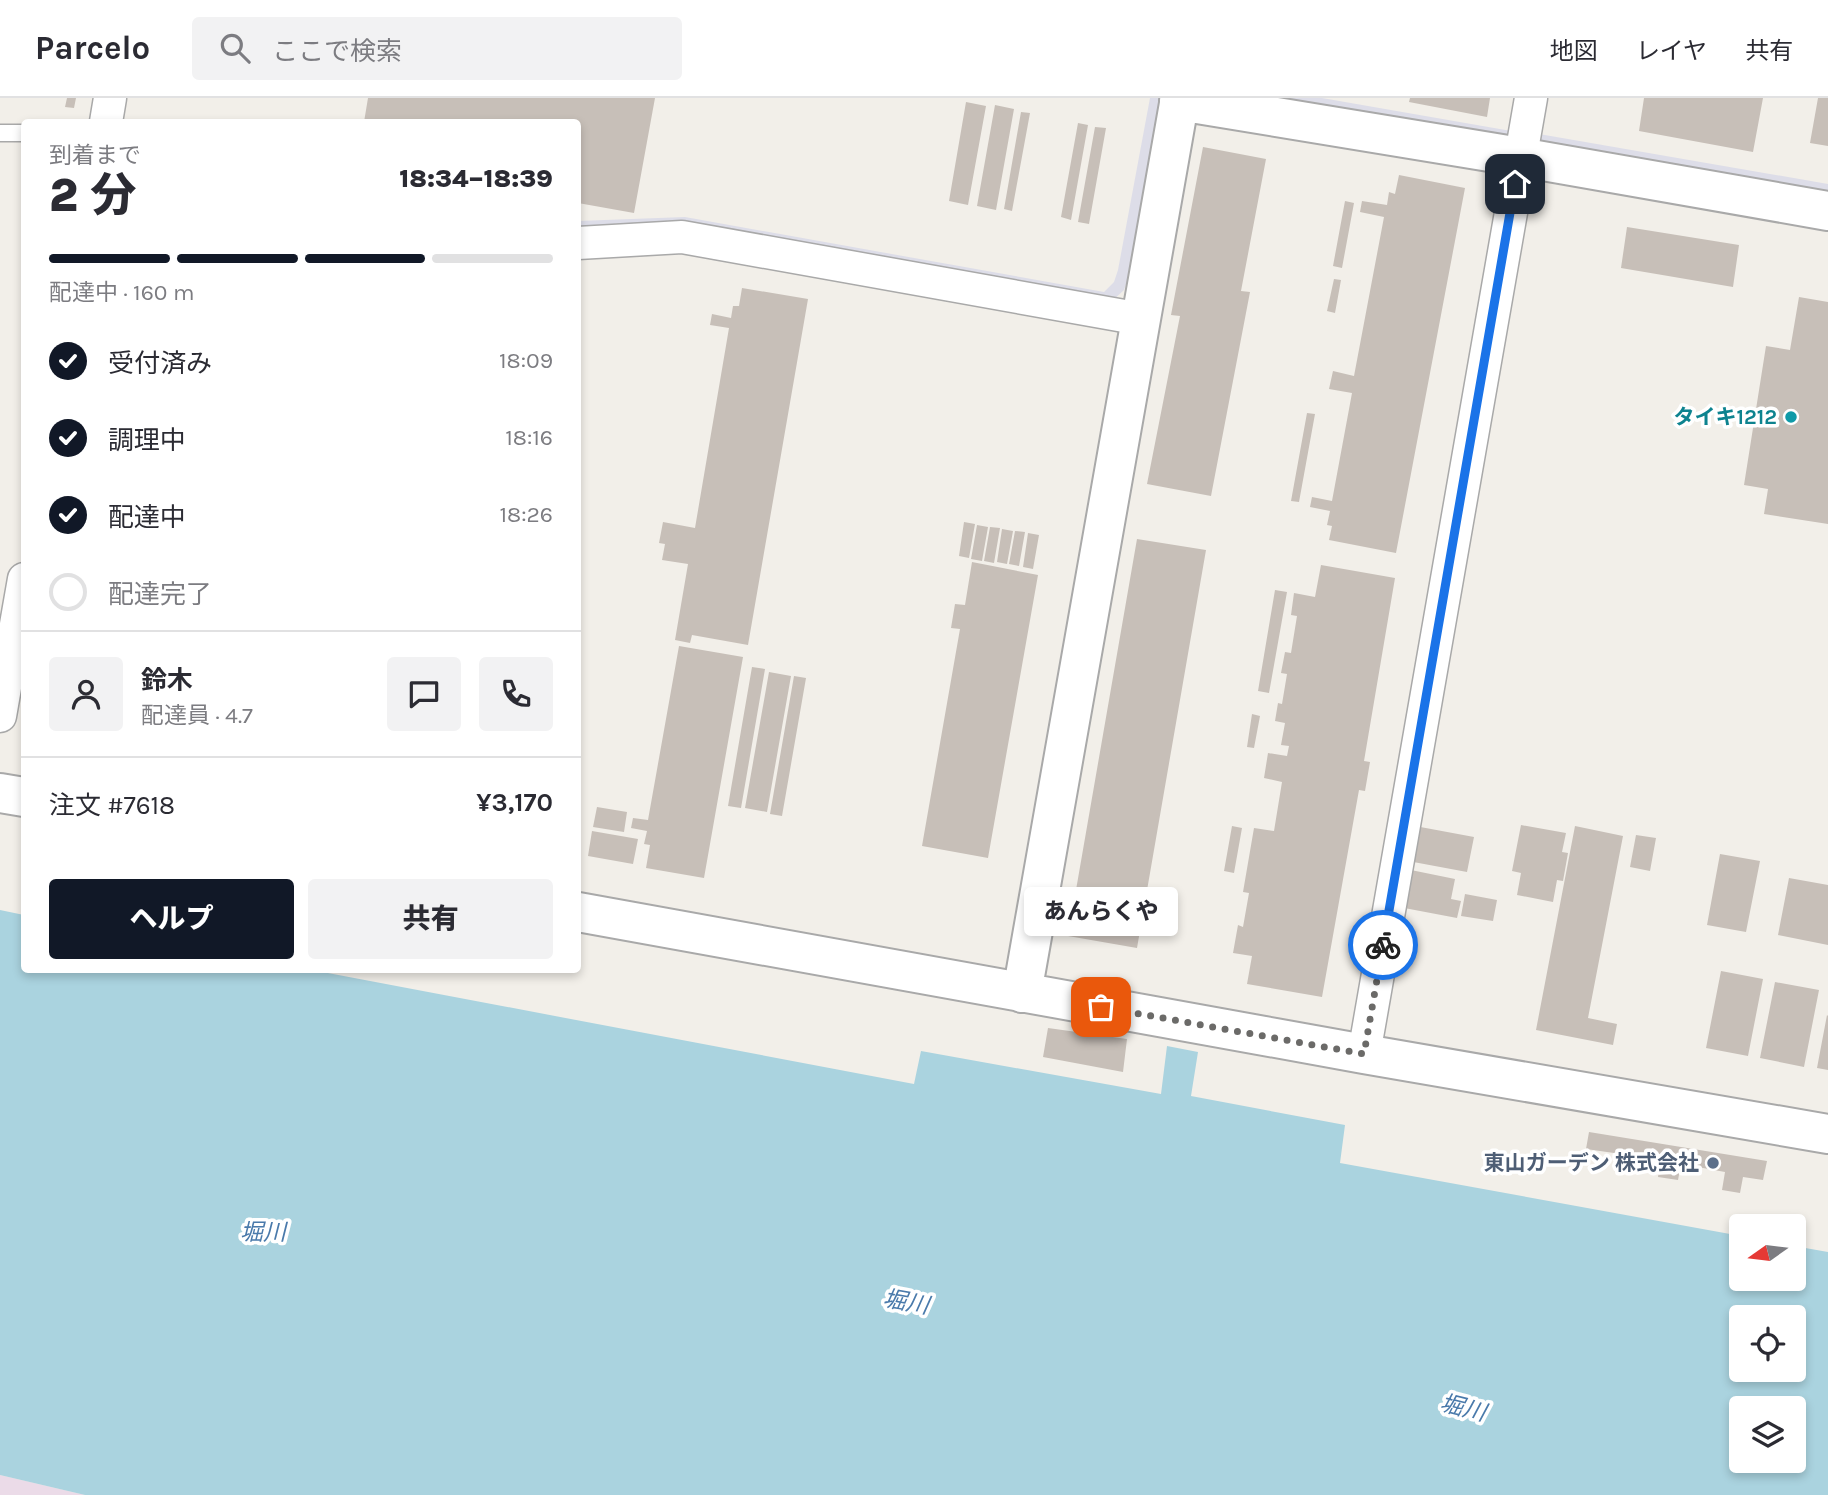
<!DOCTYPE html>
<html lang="ja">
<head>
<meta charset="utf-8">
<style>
  :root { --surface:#fff; --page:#f2f2f3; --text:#2b2b33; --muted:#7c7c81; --line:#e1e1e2; --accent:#111827 }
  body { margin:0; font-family:Karla,"Noto Sans JP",sans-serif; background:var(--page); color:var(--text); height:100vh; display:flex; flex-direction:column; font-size:26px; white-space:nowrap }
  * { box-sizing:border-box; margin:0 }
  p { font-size:23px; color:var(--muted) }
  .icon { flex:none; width:38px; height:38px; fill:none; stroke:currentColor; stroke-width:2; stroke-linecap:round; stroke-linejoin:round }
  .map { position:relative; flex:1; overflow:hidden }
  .side { position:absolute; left:21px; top:21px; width:560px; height:854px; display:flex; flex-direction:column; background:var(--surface); border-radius:7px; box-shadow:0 4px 10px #0003 }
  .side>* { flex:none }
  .needle { width:46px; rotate:256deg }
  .tools { position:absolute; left:1729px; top:1116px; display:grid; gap:14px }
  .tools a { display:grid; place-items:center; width:77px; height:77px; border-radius:7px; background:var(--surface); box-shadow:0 4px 10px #0003; font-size:35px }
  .pin { position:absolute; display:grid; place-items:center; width:60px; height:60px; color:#fff; margin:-30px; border-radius:14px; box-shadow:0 4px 10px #0006 }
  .courier { position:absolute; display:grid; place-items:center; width:70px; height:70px; margin:-35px; border:5px solid #1a73e8; border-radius:50%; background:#fff; color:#222; box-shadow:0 2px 9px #0007 }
  .bubble { position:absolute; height:49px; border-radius:7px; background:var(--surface); box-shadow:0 4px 10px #0003; font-size:23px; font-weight:800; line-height:49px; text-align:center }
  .head em { font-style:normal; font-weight:800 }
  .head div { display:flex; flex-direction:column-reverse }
  .head { display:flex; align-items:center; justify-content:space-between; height:119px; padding:0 28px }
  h1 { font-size:46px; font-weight:800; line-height:52px }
  .bar { display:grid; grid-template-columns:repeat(4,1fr); gap:10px 7px; align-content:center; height:84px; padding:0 28px }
  .bar i { height:9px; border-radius:5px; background:var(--line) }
  .bar .on { background:var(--accent) }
  .bar p { grid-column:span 4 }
  .line { display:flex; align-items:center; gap:18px; padding:0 28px; border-top:2px solid var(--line) }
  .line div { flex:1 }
  .round { display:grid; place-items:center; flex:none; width:74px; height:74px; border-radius:7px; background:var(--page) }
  ol { padding:0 28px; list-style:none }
  li { display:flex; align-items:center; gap:21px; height:77px }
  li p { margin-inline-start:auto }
  li .icon { padding:7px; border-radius:50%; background:var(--accent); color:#fff; stroke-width:4 }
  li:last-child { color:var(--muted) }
  li i { width:38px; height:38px; border:4px solid var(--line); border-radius:50% }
  .action { display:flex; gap:14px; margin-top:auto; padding:14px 28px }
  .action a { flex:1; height:80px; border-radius:7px; background:var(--accent); color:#fff; font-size:28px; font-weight:800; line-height:80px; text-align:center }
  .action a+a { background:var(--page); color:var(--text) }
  header { display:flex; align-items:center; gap:42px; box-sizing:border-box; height:98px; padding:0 35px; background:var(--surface); border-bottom:2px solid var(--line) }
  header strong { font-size:33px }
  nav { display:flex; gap:38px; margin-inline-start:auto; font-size:24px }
  .search { width:490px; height:63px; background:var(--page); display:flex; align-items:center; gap:18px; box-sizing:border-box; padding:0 24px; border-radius:7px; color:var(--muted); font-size:26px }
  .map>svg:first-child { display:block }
  .industrial { fill:#ebdbe8 }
  .plaza { fill:#dddde8 }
  .water { fill:#aad3df; fill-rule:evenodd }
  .building { fill:#c7bfb8 }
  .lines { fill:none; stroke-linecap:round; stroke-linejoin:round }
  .service-casing { stroke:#a9a9a9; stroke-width:19 }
  .minor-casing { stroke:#a9a9a9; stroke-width:35 }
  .tertiary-casing { stroke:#a9a9a9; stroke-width:42 }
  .service { stroke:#fff; stroke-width:16 }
  .minor { stroke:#fff; stroke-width:32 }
  .tertiary { stroke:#fff; stroke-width:38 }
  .done { stroke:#6b6a68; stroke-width:7; stroke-dasharray:0 12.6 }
  .route { stroke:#1a73e8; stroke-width:9 }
  .culture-dot { fill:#0f9aa8; stroke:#fff; stroke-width:2.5 }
  .service-dot { fill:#5c6f8a; stroke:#fff; stroke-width:2.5 }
  .labels { text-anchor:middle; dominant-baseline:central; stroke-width:7; stroke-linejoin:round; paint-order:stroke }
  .culture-label { font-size:21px; font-weight:bold; fill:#0d838f; stroke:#fff; text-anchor:end }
  .service-label { font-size:21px; font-weight:bold; fill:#4e5e75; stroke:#fff; text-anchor:end }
  .water-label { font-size:23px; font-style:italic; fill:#4a7aab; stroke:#fff }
</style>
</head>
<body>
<header>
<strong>Parcelo</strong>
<div class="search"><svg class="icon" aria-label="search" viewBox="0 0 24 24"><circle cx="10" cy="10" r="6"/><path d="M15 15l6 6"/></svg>ここで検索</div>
<nav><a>地図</a><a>レイヤ</a><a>共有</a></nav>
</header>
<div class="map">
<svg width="1828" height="1397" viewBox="0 0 1828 1397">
  <rect width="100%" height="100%" fill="#f2efe9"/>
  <path class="industrial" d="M 0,1377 L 85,1397 L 0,1397 Z"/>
  <path class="plaza" d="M 1150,0 L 1161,0 L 1129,178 L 1124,192 L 1110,205 L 578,135 L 578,123 L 685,119 L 1104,194 L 1114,184 L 1118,172 Z
    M 1251,0 L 1322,0 L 1517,34 L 1515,42 Z
    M 1539,36 L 1828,86 L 1828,98 L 1538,47 Z"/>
  <path class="water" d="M 0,812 L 24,817 L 24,872 L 312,872 L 914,986 L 921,953 L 1161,996 L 1167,948 L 1198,954 L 1191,998 L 1345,1027 L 1340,1065 L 1741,1138 L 1741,1181 L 1794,1181 L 1794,1148 L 1828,1154 L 1828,1397 L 85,1397 L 0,1377 ZM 1741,1220 L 1794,1220 L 1794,1272 L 1741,1272 ZM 1741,1311 L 1794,1311 L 1794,1363 L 1741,1363 Z"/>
  <path class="building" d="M 67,0 L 76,0 L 74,10 L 65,9 Z
    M 368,0 L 655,0 L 634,115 L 578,105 L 578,24 L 364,24 Z
    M 1410,0 L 1490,0 L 1487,19 L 1409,4 Z
    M 1644,0 L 1763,0 L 1753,54 L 1639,33 Z
    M 1818,0 L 1828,0 L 1828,48 L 1810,45 Z
    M 966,4 L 986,8 L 968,107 L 949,103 Z
    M 995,7 L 1014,11 L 996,112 L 977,108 Z
    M 1021,14 L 1030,15 L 1012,113 L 1004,111 Z
    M 1078,25 L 1088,27 L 1071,122 L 1061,119 Z
    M 1095,29 L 1106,30 L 1089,126 L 1078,124 Z
    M 1203,49 L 1266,61 L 1241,193 L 1250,194 L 1211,398 L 1147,386 L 1180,218 L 1171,217 Z
    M 1399,77 L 1465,90 L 1396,455 L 1329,442 L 1332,428 L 1327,427 L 1330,413 L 1310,409 L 1312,399 L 1332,403 L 1352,295 L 1329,291 L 1333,273 L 1354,278 L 1384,119 L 1360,114 L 1362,103 L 1387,107 L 1389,94 L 1395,96 Z
    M 1345,103 L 1354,105 L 1342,170 L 1333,168 Z
    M 1627,129 L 1739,147 L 1733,189 L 1621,170 Z
    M 1334,181 L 1341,182 L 1335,215 L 1327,213 Z
    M 742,190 L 808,201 L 748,547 L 692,537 L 690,545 L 675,542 L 688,466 L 662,462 L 665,446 L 659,445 L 663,424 L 695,430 L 729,230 L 710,227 L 712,216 L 731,220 L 733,208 L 739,208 Z
    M 1799,199 L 1828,204 L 1828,426 L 1764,416 L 1768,391 L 1744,387 L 1766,248 L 1790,252 Z
    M 1307,315 L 1315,316 L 1299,404 L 1291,403 Z
    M 964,424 L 975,426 L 969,460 L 959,458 Z
    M 977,427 L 988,429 L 982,463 L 971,461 Z
    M 990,429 L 1000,430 L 994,465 L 984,463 Z
    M 1002,431 L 1013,433 L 1007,466 L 997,464 Z
    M 1015,433 L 1025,434 L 1019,468 L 1009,466 Z
    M 1028,435 L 1039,437 L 1033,471 L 1023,469 Z
    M 1137,441 L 1206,452 L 1137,850 L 1068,838 Z
    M 972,464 L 1038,477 L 988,760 L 922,748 L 960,531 L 951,530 L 955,506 L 965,507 Z
    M 1321,467 L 1395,480 L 1364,663 L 1370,664 L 1365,693 L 1359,692 L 1322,899 L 1247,886 L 1252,858 L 1233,855 L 1238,827 L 1243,829 L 1249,795 L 1243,794 L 1254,730 L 1274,733 L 1282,684 L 1264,680 L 1268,655 L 1287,658 L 1289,648 L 1281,647 L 1285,625 L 1275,623 L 1278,605 L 1282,606 L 1287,576 L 1281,575 L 1285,554 L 1291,555 L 1297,518 L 1291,517 L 1294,495 L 1315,499 Z
    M 1275,492 L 1287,494 L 1269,595 L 1258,593 Z
    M 679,548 L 743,559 L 704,780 L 646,770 L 650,747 L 644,746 L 647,733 L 631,730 L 633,720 L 648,722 Z
    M 752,569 L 765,571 L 741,710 L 728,708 Z
    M 769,574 L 791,578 L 767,714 L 745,710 Z
    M 794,578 L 806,580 L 782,718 L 770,716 Z
    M 1252,616 L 1260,618 L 1254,650 L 1247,649 Z
    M 597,709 L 627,714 L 624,734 L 593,729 Z
    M 1521,727 L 1566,735 L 1562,754 L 1568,755 L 1563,783 L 1557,782 L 1553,804 L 1517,797 L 1521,775 L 1512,773 Z
    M 1232,728 L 1242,730 L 1234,775 L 1224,773 Z
    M 1415,728 L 1474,739 L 1467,774 L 1408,763 Z
    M 1575,728 L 1623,738 L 1588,920 L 1617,926 L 1613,947 L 1536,932 Z
    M 592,733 L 638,741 L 633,766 L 588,758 Z
    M 1636,737 L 1656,740 L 1650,773 L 1630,769 Z
    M 1720,756 L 1760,763 L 1746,834 L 1707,827 Z
    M 1406,771 L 1455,781 L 1451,801 L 1461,803 L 1457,820 L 1399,809 Z
    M 1789,780 L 1828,787 L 1828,847 L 1778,837 Z
    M 1465,796 L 1497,802 L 1493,823 L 1461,818 Z
    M 1721,873 L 1763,881 L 1748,958 L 1706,950 Z
    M 1775,884 L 1819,892 L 1804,969 L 1760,960 Z
    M 1827,917 L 1828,918 L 1828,972 L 1817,970 Z
    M 1048,930 L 1127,941 L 1123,974 L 1043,959 Z
    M 1589,1034 L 1767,1063 L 1763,1082 L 1743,1079 L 1740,1095 L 1722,1092 L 1725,1074 L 1681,1066 L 1678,1082 L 1658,1079 L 1661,1060 L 1635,1055 L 1632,1074 L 1618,1071 L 1621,1056 L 1586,1051 Z"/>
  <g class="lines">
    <defs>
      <path id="service" d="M 0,35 L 24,35"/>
      <path id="minor" d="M 106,24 L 110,0
        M 578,145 L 682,139 L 1141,221
        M 0,618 L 24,481
        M 1364,956 L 1531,0"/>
      <path id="tertiary" d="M 1179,3 L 1520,59 L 1828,113
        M 0,695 L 24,699
        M 578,814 L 1364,956 L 1828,1036
        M 1022,895 L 1180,0"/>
    </defs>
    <use href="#service" class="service-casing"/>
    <use href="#minor" class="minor-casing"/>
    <use href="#tertiary" class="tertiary-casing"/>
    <use href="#service" class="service"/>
    <use href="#minor" class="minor"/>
    <use href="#tertiary" class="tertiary"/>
  </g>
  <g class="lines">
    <path class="done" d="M 1101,909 L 1364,956 L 1383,847"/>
    <path class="route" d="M 1383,847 L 1515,86"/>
  </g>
  <circle class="culture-dot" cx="1791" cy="319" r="7"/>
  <circle class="service-dot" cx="1713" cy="1065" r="7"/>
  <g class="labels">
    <g class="culture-label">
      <text x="1777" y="319">タイキ1212</text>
    </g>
    <g class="service-label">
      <text x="1699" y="1065">東山ガーデン 株式会社</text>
    </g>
    <g class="water-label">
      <text x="263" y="1134">堀川</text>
      <text transform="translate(906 1204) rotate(10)">堀川</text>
      <text transform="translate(1463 1310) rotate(14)">堀川</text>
    </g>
  </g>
</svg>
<div class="tools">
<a><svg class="needle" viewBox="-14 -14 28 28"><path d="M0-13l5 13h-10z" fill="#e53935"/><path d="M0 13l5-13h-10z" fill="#7c7c81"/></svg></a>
<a><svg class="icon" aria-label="locate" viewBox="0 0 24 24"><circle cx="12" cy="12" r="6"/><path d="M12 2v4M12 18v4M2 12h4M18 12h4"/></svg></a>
<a><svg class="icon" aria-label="layers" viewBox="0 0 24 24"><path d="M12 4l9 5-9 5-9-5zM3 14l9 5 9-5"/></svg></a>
</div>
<div class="pin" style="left:1101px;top:909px;background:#ea580c"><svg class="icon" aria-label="bag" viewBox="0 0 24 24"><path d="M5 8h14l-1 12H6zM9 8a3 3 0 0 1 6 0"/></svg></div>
<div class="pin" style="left:1515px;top:86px;background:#1f2937"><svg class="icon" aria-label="home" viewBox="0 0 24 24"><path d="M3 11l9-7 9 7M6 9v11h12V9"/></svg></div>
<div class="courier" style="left:1383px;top:847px"><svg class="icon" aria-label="bike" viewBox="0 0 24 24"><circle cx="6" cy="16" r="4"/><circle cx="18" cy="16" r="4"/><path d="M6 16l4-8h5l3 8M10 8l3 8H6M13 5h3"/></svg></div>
<div class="bubble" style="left:1024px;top:789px;width:154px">あんらくや</div>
<section class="side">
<div class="head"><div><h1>2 分</h1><p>到着まで</p></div><em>18:34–18:39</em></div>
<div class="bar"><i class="on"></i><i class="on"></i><i class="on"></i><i></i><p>配達中 · 160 m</p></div>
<ol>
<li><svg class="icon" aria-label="check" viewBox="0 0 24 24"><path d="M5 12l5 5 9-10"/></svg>受付済み<p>18:09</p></li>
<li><svg class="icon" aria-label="check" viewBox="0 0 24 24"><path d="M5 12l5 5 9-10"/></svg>調理中<p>18:16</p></li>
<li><svg class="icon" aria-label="check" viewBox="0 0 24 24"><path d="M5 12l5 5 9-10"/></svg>配達中<p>18:26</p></li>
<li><i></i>配達完了</li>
</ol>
<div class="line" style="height:126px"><a class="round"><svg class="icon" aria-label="person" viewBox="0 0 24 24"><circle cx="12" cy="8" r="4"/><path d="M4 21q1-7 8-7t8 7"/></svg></a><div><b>鈴木</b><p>配達員 · 4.7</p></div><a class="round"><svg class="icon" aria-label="chat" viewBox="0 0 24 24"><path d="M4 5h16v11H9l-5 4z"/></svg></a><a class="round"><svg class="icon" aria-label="phone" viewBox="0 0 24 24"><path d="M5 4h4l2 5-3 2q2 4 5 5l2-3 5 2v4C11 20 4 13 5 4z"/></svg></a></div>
<div class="line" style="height:91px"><div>注文 #7618</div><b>¥3,170</b></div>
<div class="action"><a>ヘルプ</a><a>共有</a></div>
</section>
</div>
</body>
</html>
